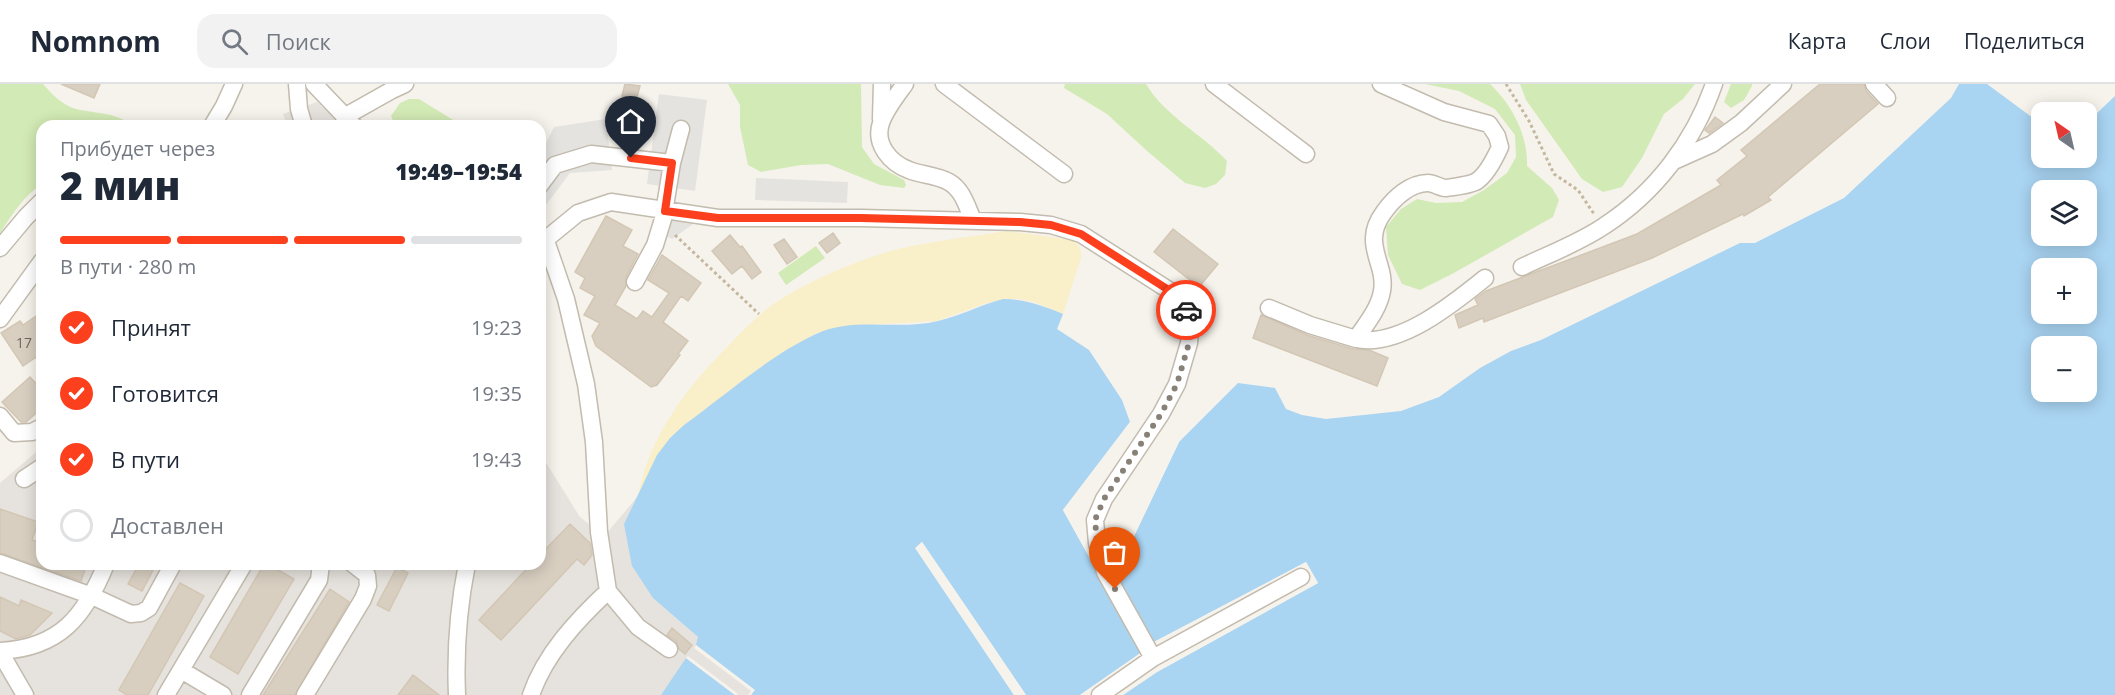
<!DOCTYPE html>
<html lang="ru">
<head>
<meta charset="utf-8">
<style>
  :root { --surface:#fff; --page:#f2f2f3; --text:#1f2937; --muted:#747a83; --line:#e0e1e3; --accent:#fc3f1d }
  body { margin:0; font-family:"Open Sans",sans-serif; background:var(--page); color:var(--text); height:100vh; display:flex; flex-direction:column; font-size:22px; white-space:nowrap }
  * { box-sizing:border-box; margin:0 }
  p { font-size:20px; color:var(--muted) }
  .icon { flex:none; width:33px; height:33px; fill:none; stroke:currentColor; stroke-width:2; stroke-linecap:round; stroke-linejoin:round }
  .map { position:relative; flex:1; overflow:hidden }
  .drawer { position:absolute; left:36px; top:36px; width:510px; height:450px; display:flex; flex-direction:column; background:var(--surface); border-radius:18px; box-shadow:0 3px 15px #0003 }
  .drawer>* { flex:none }
  .needle { width:39px; rotate:326deg }
  .fabs { position:absolute; left:2031px; top:18px; display:grid; gap:12px }
  .fabs a { display:grid; place-items:center; width:66px; height:66px; border-radius:12px; background:var(--surface); box-shadow:0 3px 15px #0003; font-size:30px }
  .pin { position:absolute; display:grid; place-items:center; width:51px; height:51px; color:#fff; margin:-62px -26px; border-radius:50% 50% 50% 0; rotate:-45deg; box-shadow:0 0 6px #0007 }
  .pin .icon { rotate:45deg }
  .courier { position:absolute; display:grid; place-items:center; width:60px; height:60px; margin:-30px; border:4px solid #fc3f1d; border-radius:50%; background:#fff; color:#222; box-shadow:0 2px 8px #0007 }
  .headline em { font-style:normal; font-weight:800 }
  .headline div { display:flex; flex-direction:column-reverse }
  .headline { display:flex; align-items:center; justify-content:space-between; height:102px; padding:0 24px }
  h1 { font-size:39px; font-weight:800; line-height:45px }
  .bar { display:grid; grid-template-columns:repeat(4,1fr); gap:9px 6px; align-content:center; height:72px; padding:0 24px }
  .bar i { height:8px; border-radius:4px; background:var(--line) }
  .bar .selected { background:var(--accent) }
  .bar p { grid-column:span 4 }
  ol { padding:0 24px; list-style:none }
  li { display:flex; align-items:center; gap:18px; height:66px }
  li p { margin-inline-start:auto }
  li .icon { padding:6px; border-radius:50%; background:var(--accent); color:#fff; stroke-width:4 }
  li:last-child { color:var(--muted) }
  li i { width:33px; height:33px; border:3px solid var(--line); border-radius:50% }
  header { display:flex; align-items:center; gap:36px; box-sizing:border-box; height:84px; padding:0 30px; background:var(--surface); border-bottom:2px solid var(--line) }
  header strong { font-size:28px }
  nav { display:flex; gap:33px; margin-inline-start:auto; font-size:21px }
  .search { width:420px; height:54px; background:var(--page); display:flex; align-items:center; gap:15px; box-sizing:border-box; padding:0 21px; border-radius:18px; color:var(--muted); font-size:22px }
  .map>svg:first-child { display:block }
  .industrial { fill:#e6e2dd }
  .green { fill:#d2eab5 }
  .sand { fill:#f9efc9 }
  .parking { fill:#e5e3e0 }
  .water { fill:#a9d4f2; fill-rule:evenodd }
  .pier { fill:#f6f3ec }
  .building { fill:#d8cfc1; stroke:#d3c7b4; stroke-width:1.5 }
  .lines { fill:none; stroke-linecap:round; stroke-linejoin:round }
  .minor-casing { stroke:#c2bbae; stroke-width:19 }
  .path { stroke:#c4b79f; stroke-width:3; stroke-dasharray:3 3; stroke-linecap:butt }
  .minor { stroke:#fff; stroke-width:16 }
  .done { stroke:#878178; stroke-width:6; stroke-dasharray:0 10.8 }
  .route { stroke:#fc3f1d; stroke-width:8 }
  .labels { text-anchor:middle; dominant-baseline:central; stroke-width:5; stroke-linejoin:round; paint-order:stroke }
  .number-label { font-size:14px; fill:#6e675b }
</style>
</head>
<body>
<header>
<strong>Nomnom</strong>
<div class="search"><svg class="icon" aria-label="search" viewBox="0 0 24 24"><circle cx="10" cy="10" r="6"/><path d="M15 15l6 6"/></svg>Поиск</div>
<nav><a>Карта</a><a>Слои</a><a>Поделиться</a></nav>
</header>
<div class="map">
<svg width="2115" height="611" viewBox="0 0 2115 611">
  <rect width="100%" height="100%" fill="#f6f3ec"/>
  <path class="industrial" d="M 317,18 L 342,42 L 287,42 L 283,30 Z
    M 42,363 L 42,480 L 540,480 L 540,369 L 580,433 L 599,448 L 606,450 L 638,412 L 624,440 L 653,514 L 698,553 L 755,606 L 751,611 L 735,611 L 687,574 L 661,611 L 0,611 L 0,399 Z"/>
  <path class="green" d="M 0,0 L 43,0 C 52,10 60,19 73,24 C 91,30 118,27 131,42 L 42,42 L 42,101 C 24,110 11,133 0,149 Z
    M 728,0 L 861,0 L 862,63 L 874,80 L 904,96 L 906,101 L 904,104 L 880,101 L 828,80 L 801,81 L 761,88 L 748,81 L 740,43 L 740,21 Z
    M 1065,0 L 1146,0 C 1165,32 1202,50 1227,77 L 1225,91 L 1216,100 L 1205,104 L 1185,99 L 1146,66 L 1107,30 L 1064,4 Z
    M 1425,0 L 1490,0 C 1512,21 1528,51 1527,82 L 1552,104 L 1559,116 L 1553,133 L 1452,190 L 1420,206 L 1402,200 L 1388,171 L 1386,143 L 1401,125 L 1417,115 L 1436,119 L 1462,118 L 1484,106 L 1507,89 L 1516,73 L 1515,51 L 1495,25 L 1459,7 Z
    M 1520,0 L 1695,0 L 1683,15 L 1664,30 L 1642,74 L 1622,103 L 1603,108 L 1582,95 L 1526,16 Z
    M 1731,0 L 1752,0 L 1752,2 L 1744,16 L 1731,24 L 1724,18 Z
    M 409,15 L 419,15 L 463,42 L 395,42 L 391,32 L 400,19 Z
    M 816,162 L 825,174 L 786,201 L 778,189 Z"/>
  <path class="sand" d="M 1007,147 L 1073,156 C 1080,162 1082,166 1081,174 L 1063,230 L 1034,218 L 1018,215 L 1003,215 L 984,220 L 937,237 L 850,242 L 817,249 L 785,267 L 684,341 L 638,412 C 650,350 688,302 731,259 C 745,245 759,230 775,219 C 800,202 840,184 869,174 C 909,159 965,154 1007,147 Z"/>
  <path class="parking" d="M 659,10 L 707,16 L 695,107 L 647,100 Z
    M 606,35 L 612,86 L 570,89 L 540,129 L 540,71 L 554,43 Z
    M 756,94 L 848,98 L 847,119 L 755,116 Z
    M 667,135 L 699,136 L 672,155 L 662,150 Z"/>
  <path class="water" d="M 1959,0 L 1987,0 L 2041,40 L 2042,74 L 2086,74 L 2087,45 L 2096,30 L 2115,12 L 2115,611 L 1123,611 L 1157,588 L 1318,499 L 1306,478 L 1152,559 L 1115,492 L 1179,358 L 1238,299 L 1275,304 L 1286,325 L 1302,331 L 1326,335 L 1401,327 L 1439,313 L 1480,284 L 1511,267 L 1541,256 L 1740,159 L 1755,159 L 1844,114 L 1951,14 ZM 2042,106 L 2086,106 L 2086,152 L 2042,152 ZM 2042,184 L 2086,184 L 2086,230 L 2042,230 ZM 2042,262 L 2086,262 L 2086,308 L 2042,308 Z
    M 1003,215 C 1025,215 1043,222 1063,230 L 1057,245 L 1089,266 L 1122,316 L 1130,338 L 1063,426 L 1142,568 L 1080,611 L 1026,611 L 922,458 L 916,464 L 1014,611 L 751,611 L 754,606 L 696,561 L 698,553 L 653,514 L 632,482 L 624,440 L 657,371 L 670,354 L 684,341 C 724,312 772,270 816,250 C 854,232 898,247 938,237 C 960,232 980,221 1003,215 Z
    M 686,574 L 735,611 L 661,611 Z"/>
  <path class="pier" d="M 1130,338 L 1133,339 L 1066,426 L 1145,567 L 1144,571 L 1085,611 L 1080,611 L 1142,568 L 1063,426 Z
    M 1177,357 L 1179,358 L 1115,492 L 1152,559 L 1306,478 L 1318,499 L 1157,588 L 1123,611 L 1120,611 L 1155,585 L 1314,498 L 1305,482 L 1153,562 L 1112,491 Z
    M 922,458 L 982,546 L 1026,611 L 1023,611 L 922,463 L 919,464 L 1017,611 L 1014,611 L 915,464 Z
    M 696,561 L 755,606 L 751,611 L 748,611 L 751,607 L 694,564 Z
    M 688,572 L 737,609 L 738,611 L 735,611 L 686,574 Z"/>
  <path class="building" d="M 61,0 L 100,0 L 94,14 Z
    M 625,0 L 640,2 L 636,16 L 622,12 Z
    M 1820,0 L 1864,0 L 1866,7 L 1878,20 L 1768,113 L 1771,116 L 1744,132 L 1743,130 L 1652,174 L 1484,238 L 1483,234 L 1459,244 L 1455,231 L 1478,221 L 1475,215 L 1486,207 L 1637,150 L 1721,101 L 1717,96 L 1747,72 L 1741,66 Z
    M 1715,33 L 1723,39 L 1709,49 L 1705,46 Z
    M 606,132 L 632,146 L 623,162 L 638,170 L 626,193 L 626,202 L 615,221 L 637,235 L 643,227 L 652,233 L 669,209 L 648,196 L 662,171 L 701,199 L 688,217 L 681,212 L 663,238 L 688,257 L 678,270 L 680,271 L 657,301 L 651,303 L 596,262 L 592,252 L 600,239 L 584,231 L 595,212 L 580,204 L 585,194 L 575,188 Z
    M 1173,145 L 1218,180 L 1199,203 L 1154,168 Z
    M 833,149 L 840,159 L 827,169 L 819,159 Z
    M 730,151 L 740,163 L 742,162 L 761,188 L 752,195 L 742,182 L 732,190 L 712,167 Z
    M 784,155 L 797,173 L 787,180 L 774,161 Z
    M 42,228 L 42,269 L 23,282 L 1,249 L 20,237 L 23,241 Z
    M 1261,231 L 1307,251 L 1353,265 L 1369,266 L 1388,274 L 1377,302 L 1253,254 Z
    M 30,293 L 42,306 L 42,324 L 26,338 L 21,338 L 2,318 Z
    M 0,425 L 38,438 L 32,456 L 42,459 L 42,480 L 87,480 L 81,497 L 0,469 Z
    M 570,440 L 590,459 L 592,471 L 584,481 L 577,475 L 501,556 L 479,536 L 531,480 L 540,480 L 540,471 Z
    M 139,480 L 153,486 L 142,507 L 128,500 Z
    M 264,480 L 268,480 L 294,495 L 238,590 L 210,573 Z
    M 397,483 L 408,489 L 389,527 L 377,521 Z
    M 180,499 L 204,512 L 148,611 L 127,611 L 119,606 Z
    M 330,505 L 349,518 L 295,611 L 263,611 Z
    M 0,513 L 19,522 L 21,516 L 52,529 L 30,551 L 16,555 L 0,547 Z
    M 672,544 L 692,561 L 685,570 L 679,565 L 676,557 L 667,551 Z
    M 413,591 L 439,611 L 398,611 Z"/>
  <g class="lines">
    <defs>
      <path id="minor" d="M 297,0 L 299,25 L 304,42
        M 314,0 L 354,42
        M 905,0 C 897,11 885,26 881,39 C 874,60 890,79 909,86 C 921,91 937,91 949,98 C 963,106 967,123 973,136
        M 944,0 L 1064,90
        M 1214,0 L 1306,70
        M 1874,0 L 1887,14
        M 344,33 L 392,6 L 405,0
        M 881,35 L 882,0
        M 212,42 L 224,22 L 234,0
        M 1674,77 L 1712,60 L 1741,39 L 1783,0
        M 540,101 L 555,81 L 591,70 L 672,79
        M 546,157 L 566,215 L 586,300 L 594,358 L 599,448 L 608,507 L 638,543 L 669,565
        M 540,160 L 578,129 L 611,118 L 718,134 L 861,134 L 1020,138 L 1051,141 L 1081,150 L 1178,212 L 1191,235 L 1189,259 L 1177,300 L 1161,330 L 1104,415 L 1095,436 L 1097,459 L 1105,488 L 1153,574
        M 0,164 L 26,133 L 42,117
        M 1522,183 C 1549,170 1579,159 1604,142 C 1655,109 1694,58 1714,0
        M 635,198 L 655,161 L 663,135 L 672,79 L 681,45
        M 1269,224 L 1310,241 L 1356,255 C 1366,240 1379,225 1382,207 C 1387,179 1360,160 1384,128 C 1394,114 1410,99 1428,99 C 1434,99 1440,104 1446,104 C 1453,103 1471,101 1477,97 C 1487,90 1495,74 1500,63 L 1497,52 L 1489,40 L 1444,28 L 1381,0
        M 0,235 L 42,177
        M 1356,255 C 1399,264 1453,220 1485,194
        M 0,332 L 14,349 L 32,348 L 42,343
        M 24,395 L 42,383
        M 0,479 L 92,512 L 131,530 L 141,529 L 149,524 L 173,480
        M 0,567 C 60,564 85,532 106,480
        M 0,568 L 25,611
        M 181,586 L 223,611
        M 166,611 L 244,480
        M 250,611 L 319,496 L 321,480
        M 305,611 L 363,515 L 368,502 L 367,491 L 353,480
        M 457,611 C 455,565 458,525 467,480
        M 531,611 C 545,570 577,536 608,507
        M 1100,611 L 1153,574 L 1301,493"/>
    </defs>
    <use href="#minor" class="minor-casing"/>
    <path class="path" d="M 1506,0 L 1529,37 L 1554,90 L 1578,106 L 1594,130
      M 675,151 L 759,230"/>
    <use href="#minor" class="minor"/>
  </g>
  <g class="lines">
    <path class="done" d="M 1115,505 L 1106,488 L 1097,459 L 1095,436 L 1104,415 L 1161,330 L 1177,300 L 1189,259 L 1191,235 L 1186,226"/>
    <path class="route" d="M 631,74 L 672,79 L 665,127 L 718,134 L 861,134 L 1020,138 L 1051,141 L 1081,150 L 1178,212 L 1186,226"/>
  </g>
  <g class="labels">
    <g class="number-label">
      <text x="24" y="258">17</text>
    </g>
  </g>
</svg>
<div class="fabs">
<a><svg class="needle" viewBox="-14 -14 28 28"><path d="M0-13l5 13h-10z" fill="#e53935"/><path d="M0 13l5-13h-10z" fill="#747a83"/></svg></a>
<a><svg class="icon" aria-label="layers" viewBox="0 0 24 24"><path d="M12 4l9 5-9 5-9-5zM3 14l9 5 9-5"/></svg></a>
<a>+</a>
<a>−</a>
</div>
<div class="pin" style="left:1115px;top:505px;background:#ea580c"><svg class="icon" aria-label="bag" viewBox="0 0 24 24"><path d="M5 8h14l-1 12H6zM9 8a3 3 0 0 1 6 0"/></svg></div>
<div class="pin" style="left:631px;top:74px;background:#1f2937"><svg class="icon" aria-label="home" viewBox="0 0 24 24"><path d="M3 11l9-7 9 7M6 9v11h12V9"/></svg></div>
<div class="courier" style="left:1186px;top:226px"><svg class="icon" aria-label="car" viewBox="0 0 24 24"><path d="M5 17H2v-5l4-1 3-4h7l3 4 3 1v5h-3M9 17h6M6 11h13"/><circle cx="7" cy="17" r="2"/><circle cx="17" cy="17" r="2"/></svg></div>
<section class="drawer">
<div class="headline"><div><h1>2 мин</h1><p>Прибудет через</p></div><em>19:49–19:54</em></div>
<div class="bar"><i class="selected"></i><i class="selected"></i><i class="selected"></i><i></i><p>В пути · 280 m</p></div>
<ol>
<li><svg class="icon" aria-label="check" viewBox="0 0 24 24"><path d="M5 12l5 5 9-10"/></svg>Принят<p>19:23</p></li>
<li><svg class="icon" aria-label="check" viewBox="0 0 24 24"><path d="M5 12l5 5 9-10"/></svg>Готовится<p>19:35</p></li>
<li><svg class="icon" aria-label="check" viewBox="0 0 24 24"><path d="M5 12l5 5 9-10"/></svg>В пути<p>19:43</p></li>
<li><i></i>Доставлен</li>
</ol>
</section>
</div>
</body>
</html>
